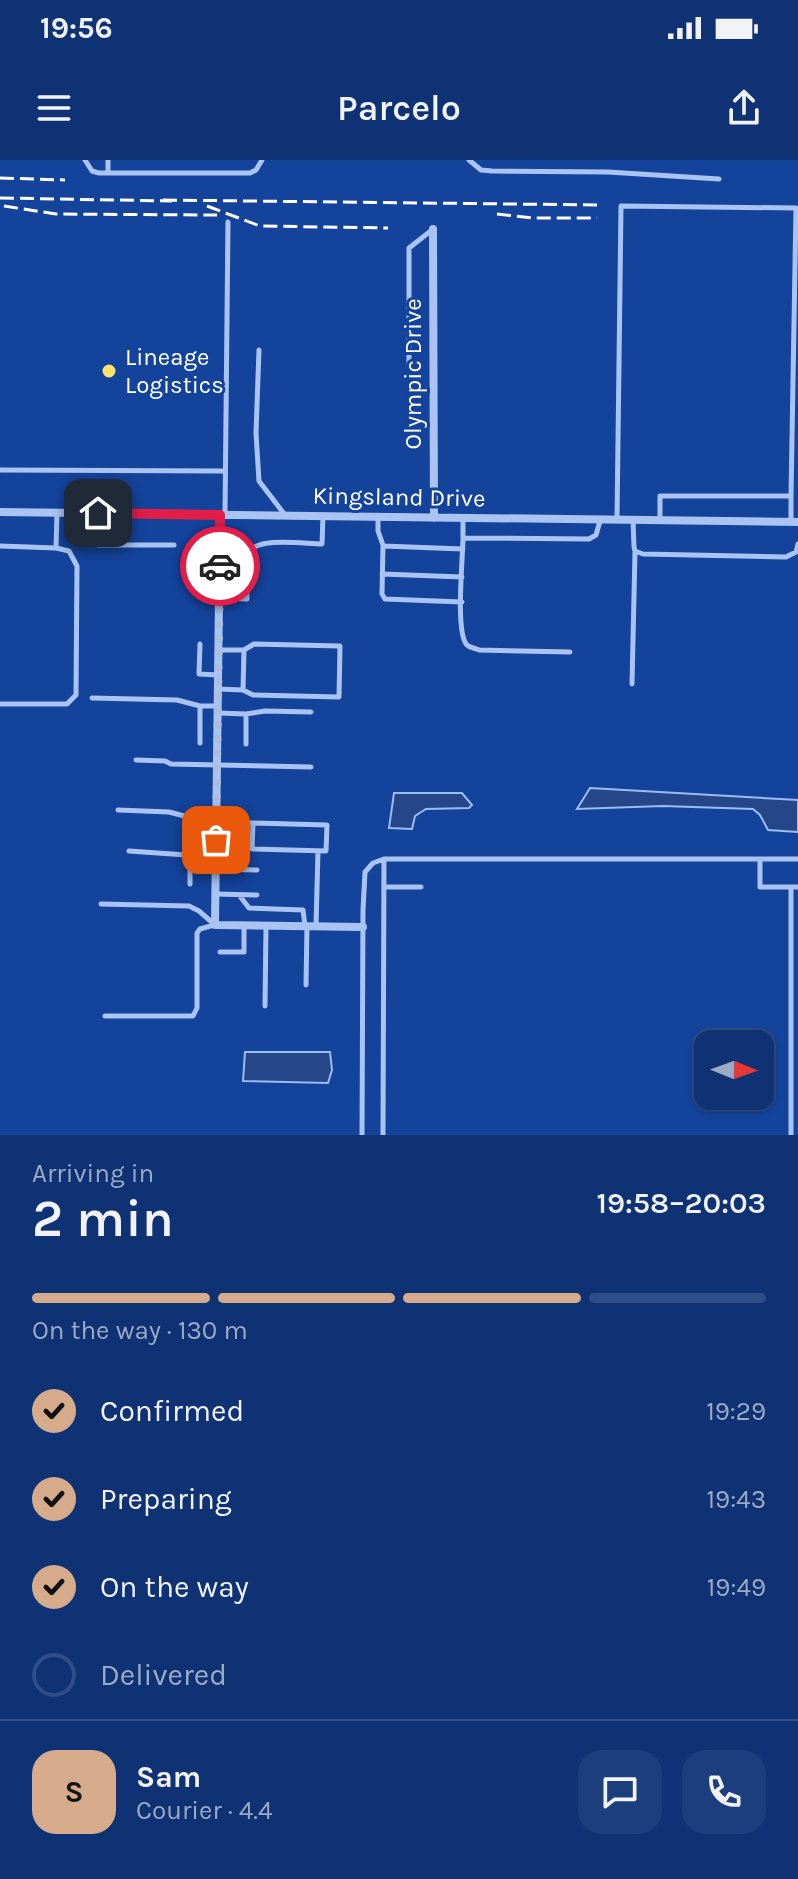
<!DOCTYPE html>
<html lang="en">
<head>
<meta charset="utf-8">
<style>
  :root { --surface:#0f3274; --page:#1d3e7c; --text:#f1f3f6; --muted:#9baac5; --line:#2f4d86; --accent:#d6ab8b }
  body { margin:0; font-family:Karla,sans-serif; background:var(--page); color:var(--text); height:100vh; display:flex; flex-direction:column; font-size:30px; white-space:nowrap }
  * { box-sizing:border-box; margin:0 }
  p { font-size:26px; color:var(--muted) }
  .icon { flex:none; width:44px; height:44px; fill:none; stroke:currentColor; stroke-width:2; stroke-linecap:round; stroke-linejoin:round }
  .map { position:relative; height:975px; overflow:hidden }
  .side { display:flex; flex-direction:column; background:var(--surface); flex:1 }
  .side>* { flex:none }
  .needle { width:52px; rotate:91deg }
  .controls { position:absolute; left:694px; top:870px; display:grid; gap:16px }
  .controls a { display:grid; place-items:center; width:80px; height:80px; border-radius:16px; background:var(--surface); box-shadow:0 2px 6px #0004,0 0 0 2px var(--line); font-size:40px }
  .pin { position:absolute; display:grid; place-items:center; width:68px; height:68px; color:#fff; margin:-34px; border-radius:16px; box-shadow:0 4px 12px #0006 }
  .courier { position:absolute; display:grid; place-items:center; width:80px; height:80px; margin:-40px; border:6px solid #e11d48; border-radius:50%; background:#fff; color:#222; box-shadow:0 2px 10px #0007 }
  .summary em { font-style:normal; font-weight:600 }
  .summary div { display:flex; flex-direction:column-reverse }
  .summary { display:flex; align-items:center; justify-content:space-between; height:136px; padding:0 32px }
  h1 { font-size:52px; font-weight:600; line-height:60px }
  .bar { display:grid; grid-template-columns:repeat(4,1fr); gap:12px 8px; align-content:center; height:96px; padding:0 32px }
  .bar i { height:10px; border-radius:6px; background:var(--line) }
  .bar .active { background:var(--accent) }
  .bar p { grid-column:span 4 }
  .line { display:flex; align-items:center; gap:20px; padding:0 32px; border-top:2px solid var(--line) }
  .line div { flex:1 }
  .round { display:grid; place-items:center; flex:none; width:84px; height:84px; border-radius:24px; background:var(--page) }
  ol { padding:0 32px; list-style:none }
  li { display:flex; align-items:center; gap:24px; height:88px }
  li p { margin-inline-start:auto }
  li .icon { padding:8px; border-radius:50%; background:var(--accent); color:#111; stroke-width:4 }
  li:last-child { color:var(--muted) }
  li i { width:44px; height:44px; border:4px solid var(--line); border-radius:50% }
  .status { display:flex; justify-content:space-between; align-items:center; height:56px; padding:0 40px; background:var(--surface); direction:ltr }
  .status svg { height:22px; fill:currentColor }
  header { display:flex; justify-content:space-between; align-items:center; height:104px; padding:0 32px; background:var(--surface); font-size:36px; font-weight:600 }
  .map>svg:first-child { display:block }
  .water { fill:#254789; stroke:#9bbdf6; stroke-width:2 }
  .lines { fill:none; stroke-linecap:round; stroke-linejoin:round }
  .lane { stroke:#a9c4f3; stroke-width:5 }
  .street { stroke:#a9c4f3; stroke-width:8 }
  .rail { stroke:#fff; stroke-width:3; stroke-dasharray:14 6; stroke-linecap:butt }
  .done { stroke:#adbddc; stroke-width:8; stroke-dasharray:0 14.4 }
  .route { stroke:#e11d48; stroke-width:10 }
  .poi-dot { fill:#ffe26b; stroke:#14439b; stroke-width:3 }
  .labels { text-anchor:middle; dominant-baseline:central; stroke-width:6; stroke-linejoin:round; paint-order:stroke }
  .poi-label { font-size:24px; fill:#fff; stroke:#14439b; text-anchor:start }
  .street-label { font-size:24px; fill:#fff; stroke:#14439b }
</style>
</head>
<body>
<div class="status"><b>19:56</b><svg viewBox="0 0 49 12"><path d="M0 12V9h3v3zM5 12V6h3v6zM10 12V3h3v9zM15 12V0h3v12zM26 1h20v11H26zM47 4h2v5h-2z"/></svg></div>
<header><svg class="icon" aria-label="menu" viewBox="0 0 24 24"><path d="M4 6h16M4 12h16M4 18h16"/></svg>Parcelo<svg class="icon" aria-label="share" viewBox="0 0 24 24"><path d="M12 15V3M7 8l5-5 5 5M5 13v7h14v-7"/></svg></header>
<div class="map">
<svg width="798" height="975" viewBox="0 0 798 975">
  <rect width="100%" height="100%" fill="#14439b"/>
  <path class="water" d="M 590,628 L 798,640 L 798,672 L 768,670 L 760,655 L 753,649 L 663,646 L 577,649 Z
    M 394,633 L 462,633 L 472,645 L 469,648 L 426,649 L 415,656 L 412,669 L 389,668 Z
    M 245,892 L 330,892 L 332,910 L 328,923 L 243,921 Z"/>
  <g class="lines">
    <path class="lane" d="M 85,0 L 92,11 L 99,13 L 250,13 L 256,10 L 262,0
      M 469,0 L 481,10 L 492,11 L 608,12 L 719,19
      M 108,13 L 108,0
      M 259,190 L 256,273 L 259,321 L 285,355
      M 409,207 L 409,88 L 432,70
      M 0,310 L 225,311
      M 98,353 L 98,385 L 174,385
      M 225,354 L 228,62
      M 378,357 L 378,371 L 383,385 L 382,434 L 385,439 L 462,442
      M 617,360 L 621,46 L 796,48 L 791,336
      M 633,360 L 634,387 L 635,391 L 643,394 L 786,397 L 796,392 L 798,384
      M 660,360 L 660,336 L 791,336 L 791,362
      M 463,378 L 463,358
      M 0,386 L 56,388 L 57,353
      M 383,386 L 463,389
      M 382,414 L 462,417
      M 219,438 L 247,439 C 247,425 244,406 249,393 C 256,376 305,384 322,384 L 323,356
      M 200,484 L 199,514 L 218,515
      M 570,492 L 479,490 C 475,488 470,488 467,485 C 455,473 463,397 463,378 L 589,379 L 596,375 L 600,361
      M 632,524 L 635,392
      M 218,529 L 243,530 L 244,490 L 219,490
      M 243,530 L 253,535 L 339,537 L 340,486 L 254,484 L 244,490
      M 92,538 L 177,540 L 200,546
      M 0,544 L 67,544 L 76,535 L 77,406 L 69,391 L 56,388
      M 218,553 L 246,554 L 246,584
      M 246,554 L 265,551 L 311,552
      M 200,583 L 200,546 L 217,546
      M 136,600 L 165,601 L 171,604 L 311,607
      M 118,650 L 169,652 L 192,658 L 215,658
      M 216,662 L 327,665 L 326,691 L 252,689 L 253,663
      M 191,685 L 192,658
      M 129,691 L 215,697
      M 760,699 L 760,727 L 798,727
      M 216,709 L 257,710
      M 190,724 L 190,697
      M 384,727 L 421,727
      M 791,727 L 791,975
      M 216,734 L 257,735
      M 239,735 L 249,748 L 303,750 L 305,766
      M 101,744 L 189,746 L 199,751 L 214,764
      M 316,766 L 318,691
      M 220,792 L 244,792 L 244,765
      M 306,825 L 307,766
      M 265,846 L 266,766
      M 105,856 L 193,856 L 197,848 L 197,773 L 200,769 L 214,765
      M 362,975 L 363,750 L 365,712 L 373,703 L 384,699 L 798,699
      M 383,975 L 384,699"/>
    <path class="street" d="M 433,69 L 434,358
      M 0,352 L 798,362
      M 220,355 L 215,765 L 363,767"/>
    <path class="rail" d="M 0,18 L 65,20
      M 0,38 L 172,41
      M 163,40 L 599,45
      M 4,46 L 56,54 L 217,55
      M 207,46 L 260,66 L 388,68
      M 497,54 L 534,58 L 597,58"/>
  </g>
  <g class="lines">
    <path class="done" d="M 216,680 L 220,406"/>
    <path class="route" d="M 98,353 L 220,355 L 220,406"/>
  </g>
  <circle class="poi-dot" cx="109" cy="211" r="8"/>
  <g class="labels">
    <g class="poi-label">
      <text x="125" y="197">Lineage<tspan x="125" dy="28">Logistics</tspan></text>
    </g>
    <g class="street-label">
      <text transform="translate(413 214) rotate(-90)">Olympic Drive</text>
      <text transform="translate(399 337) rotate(1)">Kingsland Drive</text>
    </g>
  </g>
</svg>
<div class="controls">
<a><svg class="needle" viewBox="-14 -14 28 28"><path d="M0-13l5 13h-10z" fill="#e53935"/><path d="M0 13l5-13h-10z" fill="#9baac5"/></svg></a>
</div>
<div class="pin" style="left:216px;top:680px;background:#ea580c"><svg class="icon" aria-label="bag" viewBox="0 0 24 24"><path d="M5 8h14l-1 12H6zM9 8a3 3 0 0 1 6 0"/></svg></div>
<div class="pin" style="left:98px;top:353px;background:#1f2937"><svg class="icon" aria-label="home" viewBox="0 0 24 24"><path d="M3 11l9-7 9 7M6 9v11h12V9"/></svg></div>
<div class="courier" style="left:220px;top:406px"><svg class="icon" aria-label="car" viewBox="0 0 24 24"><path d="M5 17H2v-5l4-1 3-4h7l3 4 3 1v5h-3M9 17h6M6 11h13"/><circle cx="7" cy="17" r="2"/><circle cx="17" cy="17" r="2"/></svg></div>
</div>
<section class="side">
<div class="summary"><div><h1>2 min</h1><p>Arriving in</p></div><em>19:58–20:03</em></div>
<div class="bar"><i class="active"></i><i class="active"></i><i class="active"></i><i></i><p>On the way · 130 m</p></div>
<ol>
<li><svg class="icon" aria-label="check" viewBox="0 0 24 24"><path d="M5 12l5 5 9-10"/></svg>Confirmed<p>19:29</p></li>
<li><svg class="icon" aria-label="check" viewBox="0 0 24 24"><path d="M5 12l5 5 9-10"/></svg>Preparing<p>19:43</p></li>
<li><svg class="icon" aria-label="check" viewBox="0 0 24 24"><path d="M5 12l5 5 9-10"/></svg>On the way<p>19:49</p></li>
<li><i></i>Delivered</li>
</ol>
<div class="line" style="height:144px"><b class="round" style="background:var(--accent);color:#111">S</b><div><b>Sam</b><p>Courier · 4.4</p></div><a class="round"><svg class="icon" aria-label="chat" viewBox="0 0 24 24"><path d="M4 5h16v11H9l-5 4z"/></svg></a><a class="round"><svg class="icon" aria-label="phone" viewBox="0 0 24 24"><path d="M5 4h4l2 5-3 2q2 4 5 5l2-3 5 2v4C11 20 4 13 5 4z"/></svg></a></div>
</section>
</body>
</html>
